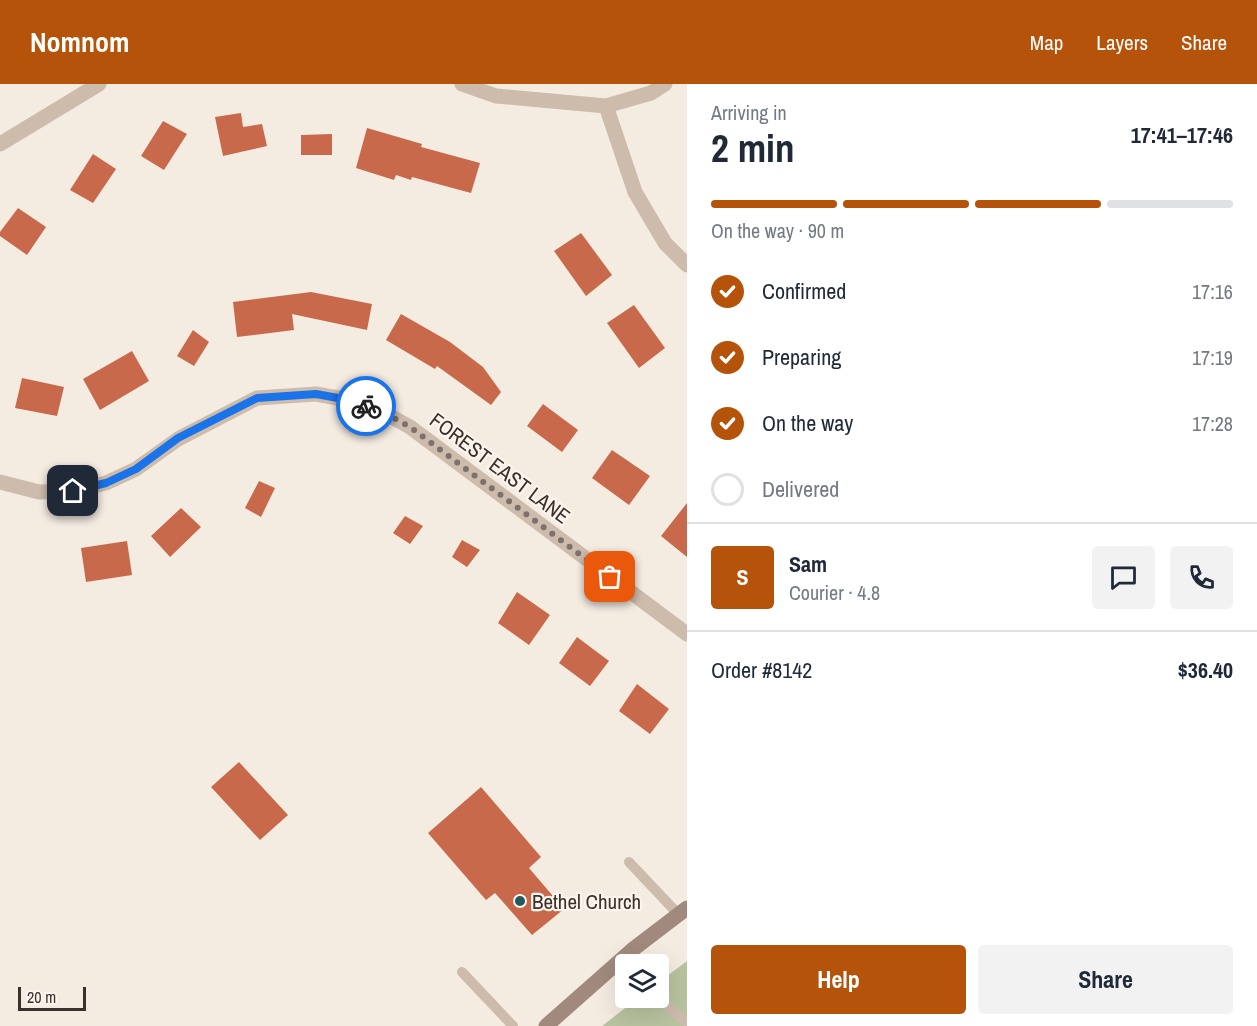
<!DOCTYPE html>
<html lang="en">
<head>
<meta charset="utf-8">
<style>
  :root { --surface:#fff; --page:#f2f2f3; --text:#1f2937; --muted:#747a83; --line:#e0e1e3; --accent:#b45309 }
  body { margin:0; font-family:"Archivo Narrow",sans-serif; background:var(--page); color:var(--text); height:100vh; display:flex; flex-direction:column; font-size:22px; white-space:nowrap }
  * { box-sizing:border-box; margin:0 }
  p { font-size:20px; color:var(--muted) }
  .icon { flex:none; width:33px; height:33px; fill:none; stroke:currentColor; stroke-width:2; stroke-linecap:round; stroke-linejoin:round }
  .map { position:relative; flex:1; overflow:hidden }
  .sheet { display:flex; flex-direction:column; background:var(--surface); width:570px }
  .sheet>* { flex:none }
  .controls { position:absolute; left:615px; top:870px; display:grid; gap:12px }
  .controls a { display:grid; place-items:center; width:54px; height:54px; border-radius:6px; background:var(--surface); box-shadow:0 6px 24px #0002; font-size:30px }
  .scale { position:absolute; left:18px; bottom:15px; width:68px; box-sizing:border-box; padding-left:6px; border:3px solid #3b302b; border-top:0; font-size:16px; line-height:21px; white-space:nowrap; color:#3b302b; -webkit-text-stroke:4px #fbf5ee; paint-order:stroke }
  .pin { position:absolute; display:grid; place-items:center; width:51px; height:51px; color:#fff; margin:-26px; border-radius:12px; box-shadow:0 3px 9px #0006 }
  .courier { position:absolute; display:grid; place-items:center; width:60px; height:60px; margin:-30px; border:4px solid #1a73e8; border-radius:50%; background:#fff; color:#222; box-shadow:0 2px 8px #0007 }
  .summary em { font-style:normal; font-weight:700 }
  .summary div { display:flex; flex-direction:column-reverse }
  .summary { display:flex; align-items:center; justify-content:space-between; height:102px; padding:0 24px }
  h1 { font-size:39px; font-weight:700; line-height:45px }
  .bar { display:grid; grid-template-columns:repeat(4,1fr); gap:9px 6px; align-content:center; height:72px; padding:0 24px }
  .bar i { height:8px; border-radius:4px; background:var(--line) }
  .bar .on { background:var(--accent) }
  .bar p { grid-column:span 4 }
  .line { display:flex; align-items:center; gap:15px; padding:0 24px; border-top:2px solid var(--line) }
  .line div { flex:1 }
  .round { display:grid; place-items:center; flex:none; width:63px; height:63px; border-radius:6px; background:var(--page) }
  ol { padding:0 24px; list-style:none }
  li { display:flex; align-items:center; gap:18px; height:66px }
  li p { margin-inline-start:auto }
  li .icon { padding:6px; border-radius:50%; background:var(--accent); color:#fff; stroke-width:4 }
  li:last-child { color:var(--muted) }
  li i { width:33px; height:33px; border:3px solid var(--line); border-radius:50% }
  .cta { display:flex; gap:12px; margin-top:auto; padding:12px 24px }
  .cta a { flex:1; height:69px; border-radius:6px; background:var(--accent); color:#fff; font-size:24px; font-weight:700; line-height:69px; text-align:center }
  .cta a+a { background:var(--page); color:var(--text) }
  header { display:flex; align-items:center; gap:36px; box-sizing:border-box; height:84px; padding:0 30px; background:var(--accent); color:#fff }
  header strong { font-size:28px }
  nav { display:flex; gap:33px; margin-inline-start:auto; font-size:21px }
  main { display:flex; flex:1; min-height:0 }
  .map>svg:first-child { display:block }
  .green { fill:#b8c4a0 }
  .building { fill:#c8694b }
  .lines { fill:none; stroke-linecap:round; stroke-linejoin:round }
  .service { stroke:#cdbbac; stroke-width:10 }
  .minor { stroke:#cdbbac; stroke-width:15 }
  .secondary { stroke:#a18a7d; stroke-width:15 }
  .done { stroke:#7c716b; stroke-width:6; stroke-dasharray:0 10.8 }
  .route { stroke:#1a73e8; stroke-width:8 }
  .poi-dot { fill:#1f5a5e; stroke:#fbf5ee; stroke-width:2 }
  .labels { text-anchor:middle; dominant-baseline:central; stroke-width:4.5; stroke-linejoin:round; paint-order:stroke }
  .street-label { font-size:21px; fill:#3b302b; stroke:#fbf5ee }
  .poi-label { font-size:21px; fill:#3b302b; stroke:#fbf5ee; text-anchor:start }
</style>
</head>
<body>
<header>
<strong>Nomnom</strong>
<nav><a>Map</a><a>Layers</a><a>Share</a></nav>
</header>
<main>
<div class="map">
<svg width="687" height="942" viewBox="0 0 687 942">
  <rect width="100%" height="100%" fill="#f4ebe1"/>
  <path class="green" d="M 687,877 L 687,942 L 602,942 L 638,914 L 658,914 L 659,898 Z"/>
  <path class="building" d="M 241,29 L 243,43 L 262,40 L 267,62 L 223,72 L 215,33 Z
    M 163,37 L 187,50 L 164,86 L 141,72 Z
    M 367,44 L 422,60 L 421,63 L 480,79 L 471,109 L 412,93 L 411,96 L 396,91 L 394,96 L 356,84 Z
    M 332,50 L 332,71 L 301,71 L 301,51 Z
    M 93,70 L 116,85 L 93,119 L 70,106 Z
    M 18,124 L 46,143 L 27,171 L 0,152 L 0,148 Z
    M 581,149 L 612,191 L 586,212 L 554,167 Z
    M 311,208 L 372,220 L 367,246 L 292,230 L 294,246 L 237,253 L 233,218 Z
    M 634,221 L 665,264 L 639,284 L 607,239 Z
    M 401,230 L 450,258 L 483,283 L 501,308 L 491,321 L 437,282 L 435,285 L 386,256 Z
    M 193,246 L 209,258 L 194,282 L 177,272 Z
    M 132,267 L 149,297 L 100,326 L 83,295 Z
    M 22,294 L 64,303 L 57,332 L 15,324 Z
    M 543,320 L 578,346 L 562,368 L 527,342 Z
    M 612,366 L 650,392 L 629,421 L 592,394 Z
    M 259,397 L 275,404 L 261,433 L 245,424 Z
    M 687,419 L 687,473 L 661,452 Z
    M 181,424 L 201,443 L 170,473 L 151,452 Z
    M 405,432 L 423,442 L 410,460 L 393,449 Z
    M 462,456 L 480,466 L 467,483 L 452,473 Z
    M 127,457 L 132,491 L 86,498 L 81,464 Z
    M 517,508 L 550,531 L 529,561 L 498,539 Z
    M 577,553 L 609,577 L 590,602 L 559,579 Z
    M 637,600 L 669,625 L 650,650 L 619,627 Z
    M 239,678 L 288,731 L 260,756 L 211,703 Z
    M 481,703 L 541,773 L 529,784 L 564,825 L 532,851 L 495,809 L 486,816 L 428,749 Z"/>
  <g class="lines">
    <path class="service" d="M 629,778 L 679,831
      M 462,888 L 513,942
      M 658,914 L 687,939"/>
    <path class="minor" d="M 462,0 L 496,12 L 606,22 L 651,9 L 665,0
      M 606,22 L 635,108 L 665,159 L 687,181
      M 0,60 L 99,0
      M 0,398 L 39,408 L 73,407 L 106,399 L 136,385 L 178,355 L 257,314 L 316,310 L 349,316 L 381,327 L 410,343 L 687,550"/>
    <path class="secondary" d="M 546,942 L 632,866 L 687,824"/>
  </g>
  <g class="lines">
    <path class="done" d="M 366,322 L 381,327 L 410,343 L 610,493"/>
    <path class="route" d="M 73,407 L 106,399 L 136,385 L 178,354 L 257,314 L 316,310 L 349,316 L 366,322"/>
  </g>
  <circle class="poi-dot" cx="520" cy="817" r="6"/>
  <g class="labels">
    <g class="street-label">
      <text transform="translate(500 384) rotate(37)">FOREST EAST LANE</text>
    </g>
    <g class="poi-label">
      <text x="532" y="817">Bethel Church</text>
    </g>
  </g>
</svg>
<div class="controls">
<a><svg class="icon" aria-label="layers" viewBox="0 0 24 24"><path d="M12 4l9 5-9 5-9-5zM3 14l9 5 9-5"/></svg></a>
</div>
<div class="scale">20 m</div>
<div class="pin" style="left:610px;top:493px;background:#ea580c"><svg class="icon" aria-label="bag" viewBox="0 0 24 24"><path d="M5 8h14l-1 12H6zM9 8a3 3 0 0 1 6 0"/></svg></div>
<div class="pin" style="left:73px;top:407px;background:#1f2937"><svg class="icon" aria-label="home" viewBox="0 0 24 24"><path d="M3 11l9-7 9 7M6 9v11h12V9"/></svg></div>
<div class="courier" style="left:366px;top:322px"><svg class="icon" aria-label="bike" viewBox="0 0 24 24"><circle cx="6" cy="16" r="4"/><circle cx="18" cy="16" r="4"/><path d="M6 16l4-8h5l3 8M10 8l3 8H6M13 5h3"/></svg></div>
</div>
<section class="sheet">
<div class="summary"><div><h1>2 min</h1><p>Arriving in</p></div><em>17:41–17:46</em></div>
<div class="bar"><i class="on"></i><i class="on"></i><i class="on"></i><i></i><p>On the way · 90 m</p></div>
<ol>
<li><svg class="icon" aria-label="check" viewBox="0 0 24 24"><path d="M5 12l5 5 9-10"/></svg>Confirmed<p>17:16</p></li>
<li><svg class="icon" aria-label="check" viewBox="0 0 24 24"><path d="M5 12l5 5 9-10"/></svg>Preparing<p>17:19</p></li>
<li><svg class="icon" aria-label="check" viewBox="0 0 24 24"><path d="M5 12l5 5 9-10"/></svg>On the way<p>17:28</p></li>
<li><i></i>Delivered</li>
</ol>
<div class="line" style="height:108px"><b class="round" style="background:var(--accent);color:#fff">S</b><div><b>Sam</b><p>Courier · 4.8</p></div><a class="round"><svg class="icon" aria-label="chat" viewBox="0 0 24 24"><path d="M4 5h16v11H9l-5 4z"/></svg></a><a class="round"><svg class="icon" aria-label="phone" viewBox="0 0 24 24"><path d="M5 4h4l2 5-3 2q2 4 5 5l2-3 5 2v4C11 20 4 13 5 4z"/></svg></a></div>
<div class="line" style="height:78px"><div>Order #8142</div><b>$36.40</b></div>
<div class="cta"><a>Help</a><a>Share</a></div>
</section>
</main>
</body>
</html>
